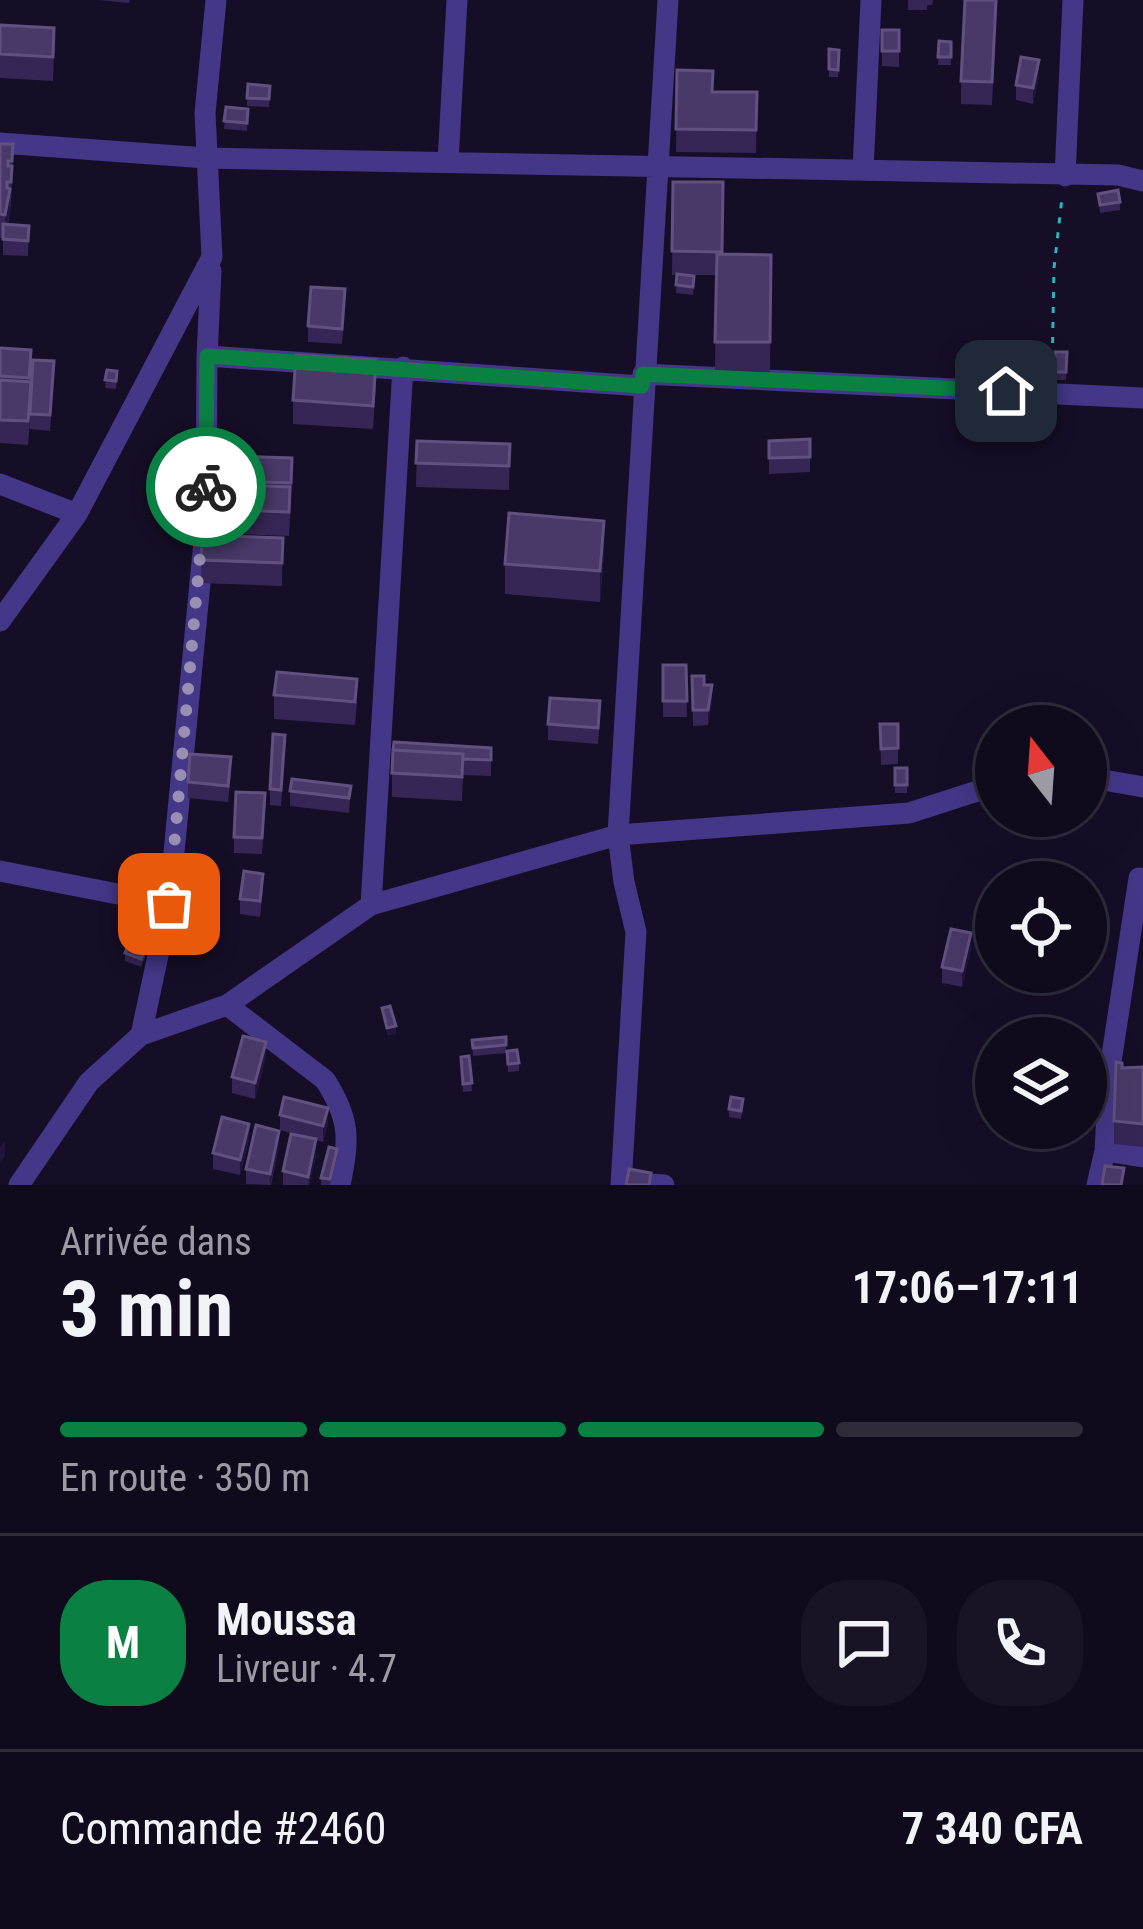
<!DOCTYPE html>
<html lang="fr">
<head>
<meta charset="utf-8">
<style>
  :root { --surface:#100a1d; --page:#191326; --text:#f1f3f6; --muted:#9c9aa4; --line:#302b3b; --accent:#0b8043 }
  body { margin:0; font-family:"Roboto Condensed",sans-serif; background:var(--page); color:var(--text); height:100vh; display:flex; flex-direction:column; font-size:45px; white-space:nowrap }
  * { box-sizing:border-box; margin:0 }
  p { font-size:39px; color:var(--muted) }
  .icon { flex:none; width:66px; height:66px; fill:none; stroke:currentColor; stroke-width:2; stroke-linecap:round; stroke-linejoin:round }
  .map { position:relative; height:1185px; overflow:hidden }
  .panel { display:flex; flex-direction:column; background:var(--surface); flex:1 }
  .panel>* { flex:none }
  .needle { width:78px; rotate:343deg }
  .fabs { position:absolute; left:975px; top:705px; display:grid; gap:24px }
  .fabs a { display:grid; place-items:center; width:132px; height:132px; border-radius:50%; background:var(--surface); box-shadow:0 12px 48px #0002,0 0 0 3px var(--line); font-size:60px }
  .pin { position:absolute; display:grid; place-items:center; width:102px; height:102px; color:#fff; margin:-51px; border-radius:24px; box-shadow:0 6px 18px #0006 }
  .courier { position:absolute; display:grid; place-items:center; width:120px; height:120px; margin:-60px; border:9px solid #0b8043; border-radius:50%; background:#fff; color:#222; box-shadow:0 3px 15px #0007 }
  .head em { font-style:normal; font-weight:700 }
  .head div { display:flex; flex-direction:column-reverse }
  .head { display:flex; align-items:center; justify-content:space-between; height:204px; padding:0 60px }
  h1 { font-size:78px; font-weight:700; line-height:90px }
  .bar { display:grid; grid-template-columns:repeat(4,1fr); gap:18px 12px; align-content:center; height:144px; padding:0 60px }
  .bar i { height:15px; border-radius:9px; background:var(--line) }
  .bar .selected { background:var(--accent) }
  .bar p { grid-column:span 4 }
  .line { display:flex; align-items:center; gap:30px; padding:0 60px; border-top:3px solid var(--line) }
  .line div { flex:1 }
  .round { display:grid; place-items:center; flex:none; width:126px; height:126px; border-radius:48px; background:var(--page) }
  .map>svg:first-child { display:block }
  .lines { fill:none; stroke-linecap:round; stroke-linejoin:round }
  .path { stroke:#29b4be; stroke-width:3; stroke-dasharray:6 9; stroke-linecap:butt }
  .minor { stroke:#443788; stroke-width:21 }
  .wall { fill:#362656 }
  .shaded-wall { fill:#21153b }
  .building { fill:#483968; stroke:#605180; stroke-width:3 }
  .done { stroke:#998fb3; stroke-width:12; stroke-dasharray:0 21.6 }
  .route { stroke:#0b8043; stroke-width:15 }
</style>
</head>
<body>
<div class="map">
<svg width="1143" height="1185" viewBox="0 0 1143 1185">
  <rect width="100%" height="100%" fill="#160e27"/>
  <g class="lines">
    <path class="path" d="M 1052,373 L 1054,268 L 1062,198"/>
    <path class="minor" d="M 0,143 L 206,158 L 1118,175 L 1143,181
      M 448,162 L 457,0
      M 863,170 L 871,0
      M 1065,176 L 1073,0
      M 211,271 L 207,356 L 642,386
      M 643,374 L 1143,398
      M 0,484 L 77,514
      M 0,621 L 77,514 L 212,257 L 205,113 L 216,0
      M 1086,777 L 1143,787
      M 0,871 L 169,904
      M 371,905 L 403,367
      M 227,1005 L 325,1080 C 351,1120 349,1140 340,1185
      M 141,1035 L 169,904 L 206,521 L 207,356
      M 1105,1151 L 1143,1157
      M 623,1182 L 664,1185
      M 19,1185 L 89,1082 L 141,1035 L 227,1005 L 371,905 L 618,835 L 909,813 L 996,785
      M 621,1185 L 636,932 L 624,882 L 618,835 L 668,0
      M 1097,1185 L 1105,1151 L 1109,1075 L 1139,878"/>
  </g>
  <path class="wall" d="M 98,0 L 130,0 L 129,3 Z
    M 908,0 L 933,0 L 932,5 L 927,5 L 927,10 L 908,10 Z
    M 997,0 L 992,105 L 961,104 L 961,81 Z
    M 0,25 L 54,51 L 53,81 L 0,78 Z
    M 882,30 L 899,30 L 899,67 L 882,66 Z
    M 939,41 L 951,42 L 951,65 L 938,65 Z
    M 829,49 L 839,50 L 838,77 L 829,77 Z
    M 677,70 L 713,92 L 757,92 L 756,153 L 676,152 Z
    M 1039,76 L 1033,104 L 1016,100 L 1016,85 Z
    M 248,84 L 270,86 L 269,107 L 247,106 Z
    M 226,107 L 248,109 L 247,131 L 224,129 Z
    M 0,144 L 13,144 L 11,205 L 8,225 L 29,226 L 28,256 L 3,255 L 3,238 L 0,238 Z
    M 673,182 L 723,182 L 722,255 L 771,255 L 770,373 L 715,373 L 716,275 L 682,275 L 694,276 L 693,295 L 676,293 L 677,275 L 672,275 Z
    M 1098,194 L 1120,202 L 1120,210 L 1100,213 Z
    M 345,305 L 342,344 L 308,342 L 308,326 Z
    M 0,348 L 31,350 L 31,398 L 54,377 L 50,431 L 30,429 L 30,420 L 28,445 L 0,443 Z
    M 1055,352 L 1067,352 L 1066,380 L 1054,380 Z
    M 1010,365 L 1024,366 L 1022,375 L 1010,373 Z
    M 107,370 L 117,371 L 116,389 L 105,388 Z
    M 376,384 L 373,429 L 293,424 L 293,400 Z
    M 810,439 L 810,472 L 769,474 L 769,441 Z
    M 417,441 L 510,444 L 509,490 L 416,487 Z
    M 233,456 L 292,482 L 289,536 L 211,533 L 212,484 L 232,485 Z
    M 202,535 L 283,538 L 282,586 L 201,583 Z
    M 604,552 L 600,602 L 505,594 L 505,564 Z
    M 663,665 L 686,665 L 687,717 L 663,717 Z
    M 692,676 L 704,685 L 712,701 L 708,725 L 693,726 Z
    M 274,695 L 357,702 L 355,725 L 274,719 Z
    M 600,717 L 598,744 L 548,740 L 548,724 Z
    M 880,724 L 898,748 L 898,764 L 881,765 Z
    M 491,748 L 491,776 L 463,775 L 462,801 L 392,797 L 392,773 Z
    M 285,751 L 281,806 L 270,805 L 270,789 Z
    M 895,768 L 907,768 L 907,793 L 895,793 Z
    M 231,773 L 228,802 L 188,798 L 188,782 Z
    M 351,786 L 349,813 L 290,806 L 290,791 Z
    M 265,809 L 262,854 L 234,853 L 234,837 Z
    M 263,889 L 260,917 L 240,914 L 240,899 Z
    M 971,949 L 962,987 L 942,983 L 942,967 Z
    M 125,953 L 146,955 L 141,967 L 125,961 Z
    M 506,1037 L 506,1053 L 473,1056 L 472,1040 Z
    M 507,1051 L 519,1063 L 519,1071 L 508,1072 Z
    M 469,1056 L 472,1091 L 463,1092 L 461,1057 Z
    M 266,1057 L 255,1099 L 232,1093 L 232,1077 Z
    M 1143,1067 L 1143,1147 L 1114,1144 L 1114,1121 L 1122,1068 Z
    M 743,1107 L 741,1119 L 729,1117 L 729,1109 Z
    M 280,1115 L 328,1124 L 323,1142 L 316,1140 L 316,1155 L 309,1185 L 283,1185 L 283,1171 L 305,1137 L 280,1130 Z
    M 1026,1128 L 1040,1128 L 1037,1142 L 1026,1139 Z
    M 1042,1128 L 1056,1128 L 1052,1146 L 1042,1144 Z
    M 249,1139 L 240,1175 L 213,1169 L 213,1153 Z
    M 279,1146 L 271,1185 L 246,1184 L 246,1169 Z
    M 337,1157 L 330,1185 L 321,1185 L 321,1178 Z"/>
  <path class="shaded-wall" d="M 1039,60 L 1039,76 L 1033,104 L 1033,88 Z
    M 10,189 L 10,212 L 5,238 L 5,215 Z
    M 604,521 L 604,552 L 600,602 L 600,571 Z
    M 712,685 L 712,701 L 708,725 L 708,710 Z
    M 971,933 L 971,949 L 962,987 L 962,971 Z
    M 396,1026 L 396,1034 L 387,1036 L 387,1028 Z
    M 266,1042 L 266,1057 L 255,1099 L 255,1083 Z
    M 328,1108 L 328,1124 L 323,1142 L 323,1126 Z
    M 249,1124 L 249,1139 L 240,1175 L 240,1160 Z
    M 279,1131 L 279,1146 L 270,1185 L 270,1174 Z
    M 316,1139 L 316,1155 L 309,1185 L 308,1185 Z
    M 5,1141 L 5,1156 L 0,1162 L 0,1147 Z"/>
  <path class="building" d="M 965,0 L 996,0 L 992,82 L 961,81 Z
    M 0,25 L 54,28 L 53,57 L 0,54 Z
    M 882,30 L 899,30 L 899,51 L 882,51 Z
    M 939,41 L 951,42 L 951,57 L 938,57 Z
    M 829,49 L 839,50 L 838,70 L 829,69 Z
    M 1021,57 L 1039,60 L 1033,88 L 1016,85 Z
    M 677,70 L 713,71 L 712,92 L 757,92 L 756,130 L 676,129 Z
    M 248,84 L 270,86 L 269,99 L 247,98 Z
    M 226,107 L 248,109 L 247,123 L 224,121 Z
    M 0,144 L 13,144 L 12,161 L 8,161 L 8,166 L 12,166 L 11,182 L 7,182 L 7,188 L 10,189 L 5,215 L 0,214 Z
    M 673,182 L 723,182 L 722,252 L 672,251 Z
    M 1118,190 L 1120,202 L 1100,205 L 1098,194 Z
    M 3,224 L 29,226 L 28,241 L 3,239 Z
    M 717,254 L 771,255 L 770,342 L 715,342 Z
    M 677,274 L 694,276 L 693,287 L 676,285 Z
    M 311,287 L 345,289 L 342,329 L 308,326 Z
    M 0,348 L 31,350 L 29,378 L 0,376 Z
    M 1055,352 L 1067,352 L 1066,372 L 1054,372 Z
    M 296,355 L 376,360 L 373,406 L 293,400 Z
    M 1013,355 L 1024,358 L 1022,368 L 1010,365 Z
    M 33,360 L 54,361 L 50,415 L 30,414 Z
    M 107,370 L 117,371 L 116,381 L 105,380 Z
    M 0,380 L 31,382 L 28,421 L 0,420 Z
    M 810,439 L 810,457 L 769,458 L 769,441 Z
    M 417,441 L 510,444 L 509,466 L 416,463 Z
    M 233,456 L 292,458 L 291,483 L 232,481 Z
    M 212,484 L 290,487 L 289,512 L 211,509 Z
    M 509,513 L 604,521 L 600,571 L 505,564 Z
    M 202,535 L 283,538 L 282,563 L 201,560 Z
    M 663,665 L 686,665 L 687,701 L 663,701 Z
    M 277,672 L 357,679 L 355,702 L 274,695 Z
    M 692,676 L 704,676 L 704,685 L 712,685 L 708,710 L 693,710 Z
    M 550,698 L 600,701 L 598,728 L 548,724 Z
    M 880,724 L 898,724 L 898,748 L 881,749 Z
    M 273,734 L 285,735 L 281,790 L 270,789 Z
    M 394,742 L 491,748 L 491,760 L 463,759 L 463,754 L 393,750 Z
    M 393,750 L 463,754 L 462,777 L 392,773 Z
    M 190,754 L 231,757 L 228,786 L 188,782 Z
    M 895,768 L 907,768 L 907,785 L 895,785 Z
    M 292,779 L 351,786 L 349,798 L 290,791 Z
    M 236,792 L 265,793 L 262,838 L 234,837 Z
    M 244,871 L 263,874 L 260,901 L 240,899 Z
    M 951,929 L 971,933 L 962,971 L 942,967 Z
    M 130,941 L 146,947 L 141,959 L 125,953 Z
    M 390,1006 L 396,1026 L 387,1028 L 382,1008 Z
    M 243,1036 L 266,1042 L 255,1083 L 232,1077 Z
    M 506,1037 L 506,1045 L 473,1048 L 472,1040 Z
    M 517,1050 L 519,1063 L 508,1064 L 507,1051 Z
    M 469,1056 L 472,1083 L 463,1084 L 461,1057 Z
    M 1116,1062 L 1122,1063 L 1122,1068 L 1143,1067 L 1143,1124 L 1114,1121 Z
    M 284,1097 L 328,1108 L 323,1126 L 280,1115 Z
    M 731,1097 L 743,1099 L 741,1111 L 729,1109 Z
    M 222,1117 L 249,1124 L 240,1160 L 213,1153 Z
    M 256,1125 L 279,1131 L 270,1174 L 246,1169 Z
    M 291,1134 L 316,1139 L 308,1177 L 283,1171 Z
    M 329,1147 L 337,1149 L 330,1179 L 321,1178 Z
    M 1105,1166 L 1124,1168 L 1121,1185 L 1102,1185 Z
    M 629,1169 L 651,1173 L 649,1185 L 626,1185 Z"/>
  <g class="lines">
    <path class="done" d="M 169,904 L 206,487"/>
    <path class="route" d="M 206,487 L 207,356 L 642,386 L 643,374 L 1006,391"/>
  </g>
</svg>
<div class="fabs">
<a><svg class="needle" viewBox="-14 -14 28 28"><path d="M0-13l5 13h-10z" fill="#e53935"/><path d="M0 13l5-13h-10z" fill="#9c9aa4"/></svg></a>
<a><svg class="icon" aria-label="locate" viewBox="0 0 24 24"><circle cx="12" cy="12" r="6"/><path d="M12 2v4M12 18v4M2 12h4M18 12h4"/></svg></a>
<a><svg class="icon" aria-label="layers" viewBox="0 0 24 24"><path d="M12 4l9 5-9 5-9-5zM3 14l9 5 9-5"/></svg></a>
</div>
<div class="pin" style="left:169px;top:904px;background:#ea580c"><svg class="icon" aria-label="bag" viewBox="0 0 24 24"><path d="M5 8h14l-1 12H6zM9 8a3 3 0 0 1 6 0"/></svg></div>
<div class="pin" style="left:1006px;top:391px;background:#1f2937"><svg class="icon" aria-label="home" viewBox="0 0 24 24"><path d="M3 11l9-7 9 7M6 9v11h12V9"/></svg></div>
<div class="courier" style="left:206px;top:487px"><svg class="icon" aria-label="bike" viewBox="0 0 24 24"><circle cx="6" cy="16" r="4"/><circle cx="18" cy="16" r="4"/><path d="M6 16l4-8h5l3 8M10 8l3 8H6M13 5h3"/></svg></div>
</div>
<section class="panel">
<div class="head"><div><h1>3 min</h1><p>Arrivée dans</p></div><em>17:06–17:11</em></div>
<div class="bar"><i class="selected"></i><i class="selected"></i><i class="selected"></i><i></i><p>En route · 350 m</p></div>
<div class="line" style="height:216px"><b class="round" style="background:var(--accent);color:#fff">M</b><div><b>Moussa</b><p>Livreur · 4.7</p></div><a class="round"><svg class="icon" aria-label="chat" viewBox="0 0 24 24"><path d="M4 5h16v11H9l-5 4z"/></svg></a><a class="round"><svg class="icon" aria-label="phone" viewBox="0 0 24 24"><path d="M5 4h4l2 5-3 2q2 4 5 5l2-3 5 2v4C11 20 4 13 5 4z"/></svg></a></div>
<div class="line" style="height:156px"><div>Commande #2460</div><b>7 340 CFA</b></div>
</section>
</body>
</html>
